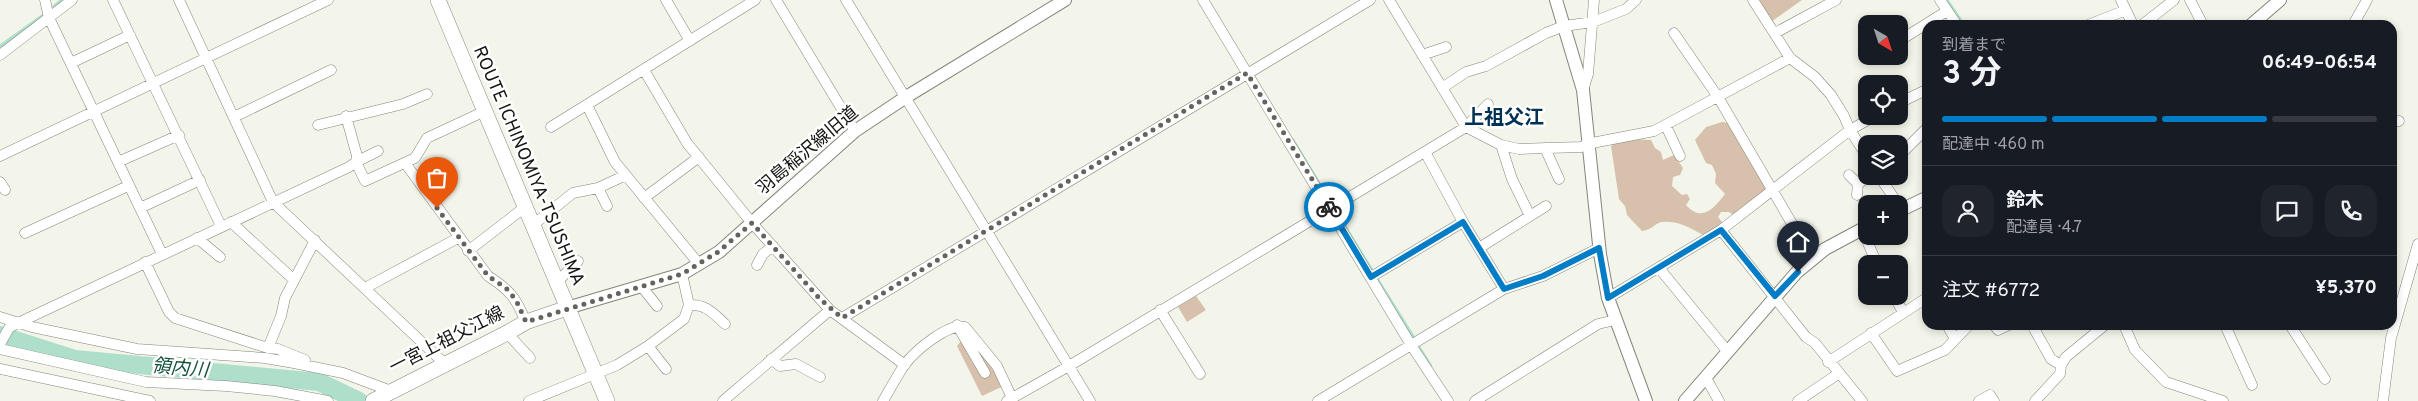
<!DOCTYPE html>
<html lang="ja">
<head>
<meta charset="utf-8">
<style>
  :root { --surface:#171b24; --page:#20242c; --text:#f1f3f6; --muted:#9ea1a6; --line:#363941; --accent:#047dc6 }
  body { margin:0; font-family:Overpass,"Noto Sans JP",sans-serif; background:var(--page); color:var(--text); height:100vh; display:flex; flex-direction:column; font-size:19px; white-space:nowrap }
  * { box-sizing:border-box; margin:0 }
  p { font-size:16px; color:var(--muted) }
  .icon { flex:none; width:28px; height:28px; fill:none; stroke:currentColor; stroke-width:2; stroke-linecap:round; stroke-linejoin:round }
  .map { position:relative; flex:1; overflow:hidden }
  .side { position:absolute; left:1922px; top:20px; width:475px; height:310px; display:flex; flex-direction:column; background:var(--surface); border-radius:15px; box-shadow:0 2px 8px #0003 }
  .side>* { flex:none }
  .needle { width:32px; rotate:141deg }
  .tools { position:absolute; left:1858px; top:15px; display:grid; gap:10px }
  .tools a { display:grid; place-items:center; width:50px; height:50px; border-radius:10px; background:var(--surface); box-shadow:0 2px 8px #0003; font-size:25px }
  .pin { position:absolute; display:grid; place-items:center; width:42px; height:42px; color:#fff; margin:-51px -21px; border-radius:50% 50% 50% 0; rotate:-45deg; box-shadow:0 0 5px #0007 }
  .pin .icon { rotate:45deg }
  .courier { position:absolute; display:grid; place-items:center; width:50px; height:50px; margin:-25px; border:4px solid #047dc6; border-radius:50%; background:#fff; color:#222; box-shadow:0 1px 6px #0007 }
  .overview em { font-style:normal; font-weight:700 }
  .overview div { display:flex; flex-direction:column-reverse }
  .overview { display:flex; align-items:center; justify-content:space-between; height:85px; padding:0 20px }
  h1 { font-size:32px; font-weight:700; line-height:38px }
  .bar { display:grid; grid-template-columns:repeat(4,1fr); gap:8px 5px; align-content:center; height:60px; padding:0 20px }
  .bar i { height:6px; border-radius:4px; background:var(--line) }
  .bar .active { background:var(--accent) }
  .bar p { grid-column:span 4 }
  .line { display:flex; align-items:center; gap:12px; padding:0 20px; border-top:1px solid var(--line) }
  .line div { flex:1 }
  .round { display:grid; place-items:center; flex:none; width:52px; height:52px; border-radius:15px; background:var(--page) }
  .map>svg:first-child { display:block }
  .green { fill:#d7c0ac }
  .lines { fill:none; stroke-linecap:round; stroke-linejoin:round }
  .stream { stroke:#aedfca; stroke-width:3 }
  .river { stroke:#aedfca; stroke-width:18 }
  .minor-casing { stroke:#84867c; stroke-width:11 }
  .tertiary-casing { stroke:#84867c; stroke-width:14 }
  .secondary-casing { stroke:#84867c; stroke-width:16 }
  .minor { stroke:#fff; stroke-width:10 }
  .tertiary { stroke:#fff; stroke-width:12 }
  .secondary { stroke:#fff; stroke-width:15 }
  .done { stroke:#63645e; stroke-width:5; stroke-dasharray:0 9 }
  .route { stroke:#047dc6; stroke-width:6 }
  .labels { text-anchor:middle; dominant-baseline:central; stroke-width:5; stroke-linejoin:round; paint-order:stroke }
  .street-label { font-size:18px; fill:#151612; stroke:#fff }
  .water-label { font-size:19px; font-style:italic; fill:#14523e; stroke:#fff }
  .quarter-label { font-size:20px; font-weight:bold; fill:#003255; stroke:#fff }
</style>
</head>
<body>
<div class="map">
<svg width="2418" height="401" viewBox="0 0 2418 401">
  <rect width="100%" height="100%" fill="#f3f5ea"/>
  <path class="green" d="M 1757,0 L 1802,0 L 1771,22 Z
    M 1722,122 L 1729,123 L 1766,184 L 1766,195 L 1736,217 L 1729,212 L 1721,212 L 1718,217 L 1722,222 L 1721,228 L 1707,237 C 1693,230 1680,220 1663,222 C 1656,222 1652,230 1642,231 L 1627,215 L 1625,206 L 1619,199 L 1611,146 C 1624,135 1635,140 1651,140 L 1655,148 L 1661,152 L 1663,160 L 1674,155 L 1683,168 L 1680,175 L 1673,177 L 1672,186 L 1682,195 L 1687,194 L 1690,199 L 1686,205 C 1702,223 1714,208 1725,194 L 1715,183 L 1716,174 L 1712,165 L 1706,163 L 1695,140 L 1706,127 Z
    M 1196,296 L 1206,310 L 1187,322 L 1178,307 Z
    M 964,337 L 978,341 L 1008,384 L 982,396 L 957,346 Z"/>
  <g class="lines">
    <path class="stream" d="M 1947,0 L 1964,25
      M 54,6 L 62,0
      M 0,46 L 42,16
      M 1293,140 L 1330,201
      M 1334,208 L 1373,272
      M 1376,277 L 1413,336
      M 1417,344 L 1431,366"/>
    <path class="river" d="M 0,335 L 75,359 L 319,382 L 359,401"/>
    <defs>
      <path id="minor" d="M 45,0 L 49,18 L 162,254
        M 113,0 L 221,226
        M 179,0 L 273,202 L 445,364
        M 666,0 L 690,41
        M 776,0 L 855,131
        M 846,0 L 1090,401
        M 1203,0 L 1411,345 L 1448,401
        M 1389,0 L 1466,127 L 1501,145 L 1519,149 L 1581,147 L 1592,143 L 1654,131 L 1790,58
        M 1753,0 L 1790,58 L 1815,77 L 1831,95 L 1844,116 L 1850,130 L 1866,155
        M 1940,0 L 1957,25
        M 2121,0 L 2133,25
        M 2190,0 L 2203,25
        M 2088,25 L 2126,10
        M 2142,25 L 2174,0
        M 2353,25 L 2367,0
        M 1674,33 L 1718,97 L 1812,258
        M 1775,33 L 1836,0
        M 1899,41 L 1947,11
        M 0,55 L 72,0
        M 1422,55 L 1446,47
        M 71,63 L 130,35
        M 644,70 L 687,143 L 752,223 L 820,299 L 830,310 L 905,365
        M 1442,88 L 1466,72 L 1486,66 L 1546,33 L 1564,26 L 1593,22 L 1626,9 L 1636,0
        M 1583,90 L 1588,74 L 1594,0
        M 1899,103 L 1928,89
        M 587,105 L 615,162 L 699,264
        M 346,116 L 357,156 L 356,162 L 378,151
        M 234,117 L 331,70
        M 2392,122 L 2399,121
        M 318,125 L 403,104 L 427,94
        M 1666,126 L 1680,156
        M 551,127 L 755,0
        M 1501,145 L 1512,179 L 1530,216
        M 1545,148 L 1559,179
        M 1425,152 L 1463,222 L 1504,289
        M 0,156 L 328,0
        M 1899,156 L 1926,129
        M 118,162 L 179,135
        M 405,163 L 488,276 C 510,290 516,298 526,322
        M 1849,175 L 1858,184 L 1857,195
        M 1879,176 L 1898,204
        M 0,182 L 5,190
        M 1858,184 L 1869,176
        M 598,188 L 607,206
        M 644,198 L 699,157
        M 140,208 L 200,180
        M 231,222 L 293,279
        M 533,225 L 573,193 L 598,188 L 626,175
        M 1862,229 L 1877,264
        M 1721,230 L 1806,337 L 1815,343 L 1862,401
        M 25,233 L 128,186
        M 197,238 L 220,257
        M 1479,248 L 1546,206
        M 468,251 L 525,207
        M 145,262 L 169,312 L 175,318 L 268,348 L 278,349 L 305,360
        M 757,265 L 763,254 L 773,246
        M 1659,268 L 1728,352
        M 1371,277 L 1463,222
        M 557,282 L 578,261
        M 642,287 L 657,306
        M 365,288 L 458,238
        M 1894,296 L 1903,312
        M 1608,298 L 1721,230 L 1850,130 L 1875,116
        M 689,305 C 706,304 713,313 725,324
        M 1160,310 L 1200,374
        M 0,317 L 32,327 L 137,349 L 265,358 L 294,363 L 343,373 L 391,391
        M 842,318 L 1370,0
        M 957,325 L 985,373
        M 1947,325 L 1955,339
        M 1994,325 L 1998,330 L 2009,325
        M 2032,325 L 2051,359 L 2061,365
        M 2124,325 L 2135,350 L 2166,382 L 2223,401
        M 2225,325 L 2252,385
        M 2290,325 L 2325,379
        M 507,333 L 530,358
        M 1871,333 L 1897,371 L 1945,350 L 1969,325
        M 0,344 L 9,328 L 18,323 L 349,167 L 356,162 L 365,181 L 415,158 L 427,138 L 485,111
        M 648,346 L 666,369
        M 268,348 L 281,316 L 285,298 L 315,240
        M 0,349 L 146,382 L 226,386 L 275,391 L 328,401
        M 771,359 L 780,366 L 796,364 L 820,377
        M 1828,362 L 1928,297
        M 0,369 L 150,401
        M 1706,378 L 1719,401
        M 529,401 L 617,365 L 648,346 L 684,319 L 689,305 L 682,274
        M 723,401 L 830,310
        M 883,401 C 890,389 897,376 905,364 C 916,350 948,323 965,327 L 997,366 L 1012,398
        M 1007,401 L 1069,366 L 1466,127 L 1488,104
        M 1318,401 L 1504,289 L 1543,276 L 1599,248
        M 1475,401 L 1598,324 L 1615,320
        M 1798,401 L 1838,374
        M 1979,401 L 1990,395 L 1994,401
        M 2035,401 L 2060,374 L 2061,365 L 2066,357 L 2105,325
        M 2383,401 L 2391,338 L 2418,244"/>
      <path id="tertiary" d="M 1556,0 L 1583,90 L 1600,254 L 1608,298 L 1646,401
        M 2251,25 L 2280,0
        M 1899,211 L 1928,197
        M 567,308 L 682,274 L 719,252 L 855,131 L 906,97 L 1065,0
        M 1685,401 L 1797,272 L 1825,249 L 1866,227"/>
      <path id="secondary" d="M 438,0 L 607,401
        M 373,401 L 507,333 L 526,322 L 567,308"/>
    </defs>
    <use href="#minor" class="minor-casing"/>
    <use href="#tertiary" class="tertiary-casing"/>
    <use href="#secondary" class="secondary-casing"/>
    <use href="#minor" class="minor"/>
    <use href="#tertiary" class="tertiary"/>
    <use href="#secondary" class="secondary"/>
  </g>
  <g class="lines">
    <path class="done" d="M 437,208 L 488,276 L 506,288 L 516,300 L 526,322 L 682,274 L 718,252 L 752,223 L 820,299 L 842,318 L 1247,73 L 1329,207"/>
    <path class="route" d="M 1329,207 L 1371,277 L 1463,222 L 1504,289 L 1543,276 L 1599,248 L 1608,298 L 1721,230 L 1775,296 L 1798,272"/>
  </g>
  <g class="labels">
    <g class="street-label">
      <text transform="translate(808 151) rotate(-40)">羽島稲沢線旧道</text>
      <text transform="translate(528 166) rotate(67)">ROUTE ICHINOMIYA-TSUSHIMA</text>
      <text transform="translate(447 341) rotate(-27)">一宮上祖父江線</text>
    </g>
    <g class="water-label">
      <text transform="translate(180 369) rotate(5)">領内川</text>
    </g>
    <g class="quarter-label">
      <text x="1504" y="119">上祖父江</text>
    </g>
  </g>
</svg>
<div class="tools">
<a><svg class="needle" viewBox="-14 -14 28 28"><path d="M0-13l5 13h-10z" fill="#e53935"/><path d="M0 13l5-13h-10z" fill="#9ea1a6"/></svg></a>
<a><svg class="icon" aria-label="locate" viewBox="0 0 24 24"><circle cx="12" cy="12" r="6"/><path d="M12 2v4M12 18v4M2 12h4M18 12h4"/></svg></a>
<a><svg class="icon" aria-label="layers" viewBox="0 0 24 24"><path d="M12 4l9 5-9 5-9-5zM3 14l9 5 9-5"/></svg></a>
<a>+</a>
<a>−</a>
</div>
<div class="pin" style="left:437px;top:208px;background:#ea580c"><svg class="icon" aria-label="bag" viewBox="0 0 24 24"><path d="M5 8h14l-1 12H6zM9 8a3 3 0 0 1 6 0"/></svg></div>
<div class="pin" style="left:1798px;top:272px;background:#1f2937"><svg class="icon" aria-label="home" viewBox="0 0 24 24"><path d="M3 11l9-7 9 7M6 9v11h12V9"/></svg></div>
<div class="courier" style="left:1329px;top:207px"><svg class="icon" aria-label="bike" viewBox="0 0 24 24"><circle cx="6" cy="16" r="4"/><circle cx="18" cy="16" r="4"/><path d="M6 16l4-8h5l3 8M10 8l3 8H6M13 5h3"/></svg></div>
<section class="side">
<div class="overview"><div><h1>3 分</h1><p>到着まで</p></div><em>06:49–06:54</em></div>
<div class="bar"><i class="active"></i><i class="active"></i><i class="active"></i><i></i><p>配達中 · 460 m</p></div>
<div class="line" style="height:90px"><a class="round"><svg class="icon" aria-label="person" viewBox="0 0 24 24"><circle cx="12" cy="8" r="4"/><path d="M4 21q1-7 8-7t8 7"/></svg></a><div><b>鈴木</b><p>配達員 · 4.7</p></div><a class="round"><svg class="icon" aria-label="chat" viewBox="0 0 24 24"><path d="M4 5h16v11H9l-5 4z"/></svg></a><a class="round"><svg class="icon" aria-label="phone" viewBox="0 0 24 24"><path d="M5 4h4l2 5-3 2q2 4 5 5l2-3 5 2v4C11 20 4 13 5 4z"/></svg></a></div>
<div class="line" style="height:65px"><div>注文 #6772</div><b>¥5,370</b></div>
</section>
</div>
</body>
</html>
